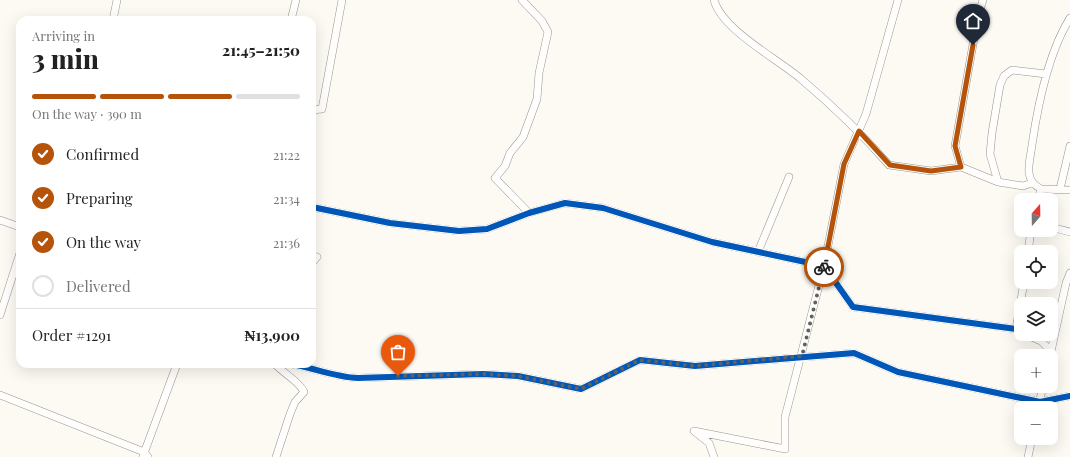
<!DOCTYPE html>
<html lang="en">
<head>
<meta charset="utf-8">
<style>
  :root { --surface:#fff; --page:#f6f6f6; --text:#222; --muted:#767676; --line:#e0e0e0; --accent:#b45309 }
  body { margin:0; font-family:"Playfair Display",serif; background:var(--page); color:var(--text); height:100vh; display:flex; flex-direction:column; font-size:15px; white-space:nowrap }
  * { box-sizing:border-box; margin:0 }
  p { font-size:13px; color:var(--muted) }
  .icon { flex:none; width:22px; height:22px; fill:none; stroke:currentColor; stroke-width:2; stroke-linecap:round; stroke-linejoin:round }
  .map { position:relative; flex:1; overflow:hidden }
  .side { position:absolute; left:16px; top:16px; width:300px; height:352px; display:flex; flex-direction:column; background:var(--surface); border-radius:12px; box-shadow:0 4px 16px #0002 }
  .side>* { flex:none }
  .needle { width:26px; rotate:20deg }
  .buttons { position:absolute; left:1014px; top:193px; display:grid; gap:8px }
  .buttons a { display:grid; place-items:center; width:44px; height:44px; border-radius:8px; background:var(--surface); box-shadow:0 4px 16px #0002; font-size:20px }
  .pin { position:absolute; display:grid; place-items:center; width:34px; height:34px; color:#fff; margin:-41px -17px; border-radius:50% 50% 50% 0; rotate:-45deg; box-shadow:0 0 4px #0007 }
  .pin .icon { rotate:45deg }
  .courier { position:absolute; display:grid; place-items:center; width:40px; height:40px; margin:-20px; border:3px solid #b45309; border-radius:50%; background:#fff; color:#222; box-shadow:0 1px 5px #0007 }
  .head em { font-style:normal; font-weight:800 }
  .head div { display:flex; flex-direction:column-reverse }
  .head { display:flex; align-items:center; justify-content:space-between; height:68px; padding:0 16px }
  h1 { font-size:26px; font-weight:800; line-height:30px }
  .bar { display:grid; grid-template-columns:repeat(4,1fr); gap:6px 4px; align-content:center; height:48px; padding:0 16px }
  .bar i { height:5px; border-radius:3px; background:var(--line) }
  .bar .active { background:var(--accent) }
  .bar p { grid-column:span 4 }
  .line { display:flex; align-items:center; gap:10px; padding:0 16px; border-top:1px solid var(--line) }
  .line div { flex:1 }
  ol { padding:0 16px; list-style:none }
  li { display:flex; align-items:center; gap:12px; height:44px }
  li p { margin-inline-start:auto }
  li .icon { padding:4px; border-radius:50%; background:var(--accent); color:#fff; stroke-width:4 }
  li:last-child { color:var(--muted) }
  li i { width:22px; height:22px; border:2px solid var(--line); border-radius:50% }
  .map>svg:first-child { display:block }
  .lines { fill:none; stroke-linecap:round; stroke-linejoin:round }
  .minor-casing { stroke:#959491; stroke-width:8 }
  .minor { stroke:#fffefd; stroke-width:7 }
  .cycleway-casing { stroke:#fff; stroke-width:8 }
  .cycleway { stroke:#0057b8; stroke-width:6 }
  .done { stroke:#61615e; stroke-width:4; stroke-dasharray:0 7.2 }
  .route { stroke:#b45309; stroke-width:5 }
</style>
</head>
<body>
<div class="map">
<svg width="1070" height="457" viewBox="0 0 1070 457">
  <rect width="100%" height="100%" fill="#fcfaf2"/>
  <g class="lines">
    <defs>
      <path id="minor" d="M 522,0 L 542,21 L 548,32 L 539,73 L 537,99 L 523,137 L 510,153 L 505,166 L 495,178 L 529,213
        M 714,0 C 722,30 778,59 801,79 C 833,106 862,134 889,165 L 931,171 L 961,167
        M 983,0 L 978,16 L 955,146 L 961,167 L 998,182
        M 113,20 L 117,0
        M 291,20 L 296,0
        M 312,110 L 322,109 L 342,0
        M 1032,183 L 1023,186 L 998,182 L 990,154 L 992,133 L 1000,85 L 1004,76 L 1012,70 L 1046,74
        M 1041,189 L 1070,190
        M 1060,189 L 1070,146
        M 1038,200 L 1041,189 C 1034,185 1030,181 1029,173 C 1028,164 1031,154 1032,145 C 1038,104 1048,53 1070,18
        M 312,207 L 390,223 L 459,231 L 487,229 L 529,213 L 565,203 L 603,208 L 712,242 L 824,266 L 853,307 L 1016,329 L 1021,332
        M 0,220 L 20,227
        M 1051,227 L 1070,232
        M 758,252 L 789,177
        M 1028,252 L 1031,230
        M 312,263 L 317,257
        M 0,315 L 20,253
        M 1016,329 L 1024,282
        M 1025,334 L 1041,341 L 1051,351
        M 1050,356 L 1066,283 L 1070,273
        M 275,364 C 284,374 299,381 304,392 L 295,402 L 290,414 L 276,457
        M 292,364 C 314,368 335,377 358,378 L 483,374 L 518,376 L 581,389 L 640,360 L 695,366 L 854,353 L 898,372 L 1040,402 L 1070,396
        M 0,395 L 144,452 L 148,457
        M 1038,408 L 1043,386
        M 143,456 L 177,364
        M 714,457 L 709,443 L 694,431 L 785,449 L 785,417 L 824,266 L 844,164 L 866,114 L 898,0
        M 1028,457 L 1032,438"/>
    </defs>
    <use href="#minor" class="minor-casing"/>
    <use href="#minor" class="minor"/>
    <defs>
      <path id="cycleway" d="M 312,207 L 390,223 L 459,231 L 487,229 L 529,213 L 565,203 L 603,208 L 712,242 L 824,266 L 853,307 L 1016,329 L 1021,332
        M 292,364 C 314,368 335,377 358,378 L 483,374 L 518,376 L 581,389 L 640,360 L 695,366 L 854,353 L 898,372 L 1040,402 L 1070,396"/>
    </defs>
    <use href="#cycleway" class="cycleway-casing"/>
    <use href="#cycleway" class="cycleway"/>
  </g>
  <g class="lines">
    <path class="done" d="M 398,376 L 483,374 L 518,376 L 581,389 L 640,360 L 695,366 L 802,356 L 824,267"/>
    <path class="route" d="M 824,267 L 844,164 L 859,131 L 890,165 L 931,171 L 961,167 L 955,146 L 973,45"/>
  </g>
</svg>
<div class="buttons">
<a><svg class="needle" viewBox="-14 -14 28 28"><path d="M0-13l5 13h-10z" fill="#e53935"/><path d="M0 13l5-13h-10z" fill="#767676"/></svg></a>
<a><svg class="icon" aria-label="locate" viewBox="0 0 24 24"><circle cx="12" cy="12" r="6"/><path d="M12 2v4M12 18v4M2 12h4M18 12h4"/></svg></a>
<a><svg class="icon" aria-label="layers" viewBox="0 0 24 24"><path d="M12 4l9 5-9 5-9-5zM3 14l9 5 9-5"/></svg></a>
<a>+</a>
<a>−</a>
</div>
<div class="pin" style="left:398px;top:376px;background:#ea580c"><svg class="icon" aria-label="bag" viewBox="0 0 24 24"><path d="M5 8h14l-1 12H6zM9 8a3 3 0 0 1 6 0"/></svg></div>
<div class="pin" style="left:973px;top:45px;background:#1f2937"><svg class="icon" aria-label="home" viewBox="0 0 24 24"><path d="M3 11l9-7 9 7M6 9v11h12V9"/></svg></div>
<div class="courier" style="left:824px;top:267px"><svg class="icon" aria-label="bike" viewBox="0 0 24 24"><circle cx="6" cy="16" r="4"/><circle cx="18" cy="16" r="4"/><path d="M6 16l4-8h5l3 8M10 8l3 8H6M13 5h3"/></svg></div>
<section class="side">
<div class="head"><div><h1>3 min</h1><p>Arriving in</p></div><em>21:45–21:50</em></div>
<div class="bar"><i class="active"></i><i class="active"></i><i class="active"></i><i></i><p>On the way · 390 m</p></div>
<ol>
<li><svg class="icon" aria-label="check" viewBox="0 0 24 24"><path d="M5 12l5 5 9-10"/></svg>Confirmed<p>21:22</p></li>
<li><svg class="icon" aria-label="check" viewBox="0 0 24 24"><path d="M5 12l5 5 9-10"/></svg>Preparing<p>21:34</p></li>
<li><svg class="icon" aria-label="check" viewBox="0 0 24 24"><path d="M5 12l5 5 9-10"/></svg>On the way<p>21:36</p></li>
<li><i></i>Delivered</li>
</ol>
<div class="line" style="height:52px"><div>Order #1291</div><b>₦13,900</b></div>
</section>
</div>
</body>
</html>
